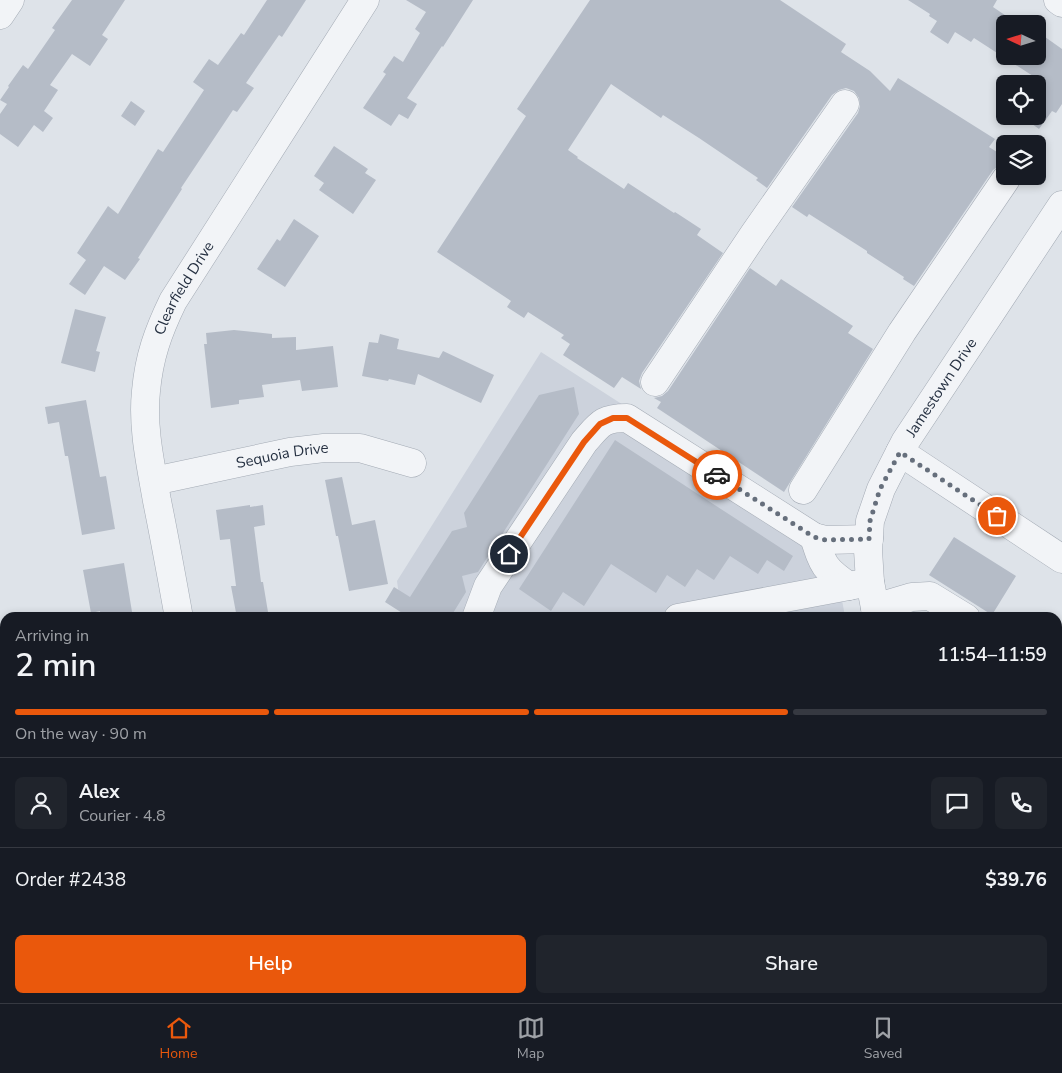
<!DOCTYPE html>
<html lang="en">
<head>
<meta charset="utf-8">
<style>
  :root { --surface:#171b24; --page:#20242c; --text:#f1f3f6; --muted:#9ea1a6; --line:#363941; --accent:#ea580c }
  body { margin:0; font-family:"Nunito Sans",sans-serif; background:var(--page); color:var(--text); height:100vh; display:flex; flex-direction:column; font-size:19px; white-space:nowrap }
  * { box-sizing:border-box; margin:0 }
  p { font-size:16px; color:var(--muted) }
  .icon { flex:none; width:28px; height:28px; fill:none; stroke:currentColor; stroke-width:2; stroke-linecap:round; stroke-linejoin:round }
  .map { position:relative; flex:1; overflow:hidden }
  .panel { position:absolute; left:0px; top:612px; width:1062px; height:391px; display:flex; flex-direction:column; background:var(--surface); border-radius:15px 15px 0 0; box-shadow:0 2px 8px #0003 }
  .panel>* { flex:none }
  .needle { width:32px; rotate:274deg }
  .controls { position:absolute; left:996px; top:15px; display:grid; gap:10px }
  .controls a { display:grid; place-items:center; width:50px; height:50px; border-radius:8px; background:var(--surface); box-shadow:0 2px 8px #0003; font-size:25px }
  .pin { position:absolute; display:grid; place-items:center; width:42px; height:42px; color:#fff; margin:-21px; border:2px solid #fff; border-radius:50%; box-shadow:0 1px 5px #0007 }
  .courier { position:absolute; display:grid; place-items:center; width:50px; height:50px; margin:-25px; border:4px solid #ea580c; border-radius:50%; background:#fff; color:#222; box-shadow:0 1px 6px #0007 }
  .headline em { font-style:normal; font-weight:600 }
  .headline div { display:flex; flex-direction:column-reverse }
  .headline { display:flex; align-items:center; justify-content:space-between; height:85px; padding:0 15px }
  h1 { font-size:32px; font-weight:600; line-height:38px }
  .bar { display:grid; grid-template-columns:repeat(4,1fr); gap:8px 5px; align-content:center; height:60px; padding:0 15px }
  .bar i { height:6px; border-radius:4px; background:var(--line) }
  .bar .on { background:var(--accent) }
  .bar p { grid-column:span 4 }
  .line { display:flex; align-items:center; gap:12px; padding:0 15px; border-top:1px solid var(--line) }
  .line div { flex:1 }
  .round { display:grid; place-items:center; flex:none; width:52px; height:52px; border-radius:8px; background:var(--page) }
  .cta { display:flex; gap:10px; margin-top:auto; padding:10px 15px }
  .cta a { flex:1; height:58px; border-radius:8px; background:var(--accent); color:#fff; font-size:20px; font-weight:600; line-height:58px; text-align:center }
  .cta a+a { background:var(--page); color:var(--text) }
  .menu { display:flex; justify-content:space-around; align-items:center; height:70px; border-top:1px solid var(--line); background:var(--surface); font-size:14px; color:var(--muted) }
  .menu a { display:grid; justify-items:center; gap:2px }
  .menu .on { color:var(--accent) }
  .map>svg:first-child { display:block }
  .built { fill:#ccd2dc }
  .building { fill:#b5bcc7 }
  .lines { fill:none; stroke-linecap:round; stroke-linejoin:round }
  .minor-casing { stroke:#a3aab4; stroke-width:29 }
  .major-casing { stroke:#9da8b6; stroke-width:29 }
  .highway-casing { stroke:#8491a1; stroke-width:29 }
  .minor { stroke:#f2f4f7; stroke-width:28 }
  .major { stroke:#fff; stroke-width:28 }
  .highway { stroke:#fff; stroke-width:28 }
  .done { stroke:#666f7c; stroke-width:5; stroke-dasharray:0 9 }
  .route { stroke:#ea580c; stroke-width:6 }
  .labels { text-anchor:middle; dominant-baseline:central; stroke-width:4; stroke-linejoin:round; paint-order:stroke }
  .street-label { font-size:15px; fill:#263142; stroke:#eef2f7 }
</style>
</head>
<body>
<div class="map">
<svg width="1062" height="1003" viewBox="0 0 1062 1003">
  <rect width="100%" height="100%" fill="#dee3e9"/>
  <path class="built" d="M 541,352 L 811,526 L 831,536 L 845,617 L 402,617 L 397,581 Z
    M 1058,714 L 1062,717 L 1062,805 L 1058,806 Z"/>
  <path class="building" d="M 72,0 L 125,0 L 102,35 L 108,39 L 90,66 L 72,54 L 50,85 L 58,90 L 44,111 L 53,118 L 43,132 L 34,125 L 18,147 L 0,134 L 0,114 L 7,104 L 0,100 L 9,87 L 8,86 L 23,65 L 28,69 L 55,30 L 52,28 Z
    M 267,0 L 306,0 L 282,37 L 279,35 L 246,83 L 254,88 L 237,112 L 233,110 L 181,188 L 182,189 L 138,258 L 140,259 L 125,280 L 104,266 L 85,295 L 69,284 L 86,260 L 77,253 L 108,206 L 118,214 L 158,149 L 163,152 L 204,90 L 193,82 L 209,59 L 218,65 L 241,33 L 244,35 Z
    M 406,0 L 473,0 L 443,47 L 442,46 L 407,98 L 417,104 L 408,119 L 399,114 L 391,126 L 363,108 L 386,74 L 383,72 L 394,56 L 403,62 L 420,33 L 415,29 L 426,12 Z
    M 590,0 L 780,0 L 846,44 L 841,52 L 870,71 L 890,91 L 898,78 L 995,139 L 989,147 L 1005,157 L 1000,165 L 993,170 L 914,286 L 903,279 L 904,277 L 867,253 L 867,251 L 809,214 L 807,217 L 792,207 L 858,113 L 860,106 L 859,98 L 854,91 L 846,88 L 839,90 L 832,95 L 767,188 L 756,180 L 758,178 L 699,138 L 663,115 L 661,118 L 611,84 L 568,150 L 578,157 L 577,158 L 624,189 L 628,183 L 674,213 L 675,212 L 701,229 L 697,235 L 723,253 L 642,373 L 639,381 L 641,389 L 622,377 L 614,388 L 563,355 L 570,344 L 561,338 L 564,335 L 528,312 L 524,318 L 507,307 L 511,301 L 437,252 L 526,116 L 517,109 Z
    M 908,0 L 997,0 L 993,7 L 1018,24 L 1005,24 L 1005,56 L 1038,56 L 1038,32 L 1062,49 L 1062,104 L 1056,113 L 1052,111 L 1039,129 L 1021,116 L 1038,116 L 1038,84 L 1032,84 L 1036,78 L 974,38 L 971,42 L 955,32 L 948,44 L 930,32 L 937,21 L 929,16 L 930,14 Z
    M 131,101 L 145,111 L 135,126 L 121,116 Z
    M 334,146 L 368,169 L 365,173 L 376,180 L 353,214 L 319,190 L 324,183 L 314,176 Z
    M 294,219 L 319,236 L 285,287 L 257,269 L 277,239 L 280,241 Z
    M 750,268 L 776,286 L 781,279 L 853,326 L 848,333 L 873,349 L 784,492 L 657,408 L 661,402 L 654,398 L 662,396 L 668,391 Z
    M 75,309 L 106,317 L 96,351 L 100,352 L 95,372 L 61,363 Z
    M 234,330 L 272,334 L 272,338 L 296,337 L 296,350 L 333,346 L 338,387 L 302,391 L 300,380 L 262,385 L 264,397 L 239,400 L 239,404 L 211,408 L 204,344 L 207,344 L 206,333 Z
    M 380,334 L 399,339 L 397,349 L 439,358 L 443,351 L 494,375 L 481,403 L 418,374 L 415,385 L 389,379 L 388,381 L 362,376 L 369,342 L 378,343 Z
    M 574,387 L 579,414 L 478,572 L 462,576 L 466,592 L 450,618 L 410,618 L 385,602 L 394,587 L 410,597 L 452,531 L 467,527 L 464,513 L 539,395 Z
    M 86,400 L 100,477 L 106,476 L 115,529 L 82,535 L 68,456 L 65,456 L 59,422 L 48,424 L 45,407 Z
    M 615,440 L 793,556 L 784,571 L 767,560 L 758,574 L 730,556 L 714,580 L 697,569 L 685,587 L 667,575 L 656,593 L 611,564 L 584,606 L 563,592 L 551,611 L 519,589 Z
    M 342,477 L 352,525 L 375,520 L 388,584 L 349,591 L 338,536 L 336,536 L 325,480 Z
    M 250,505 L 250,507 L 263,505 L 265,525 L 254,527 L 261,582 L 263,582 L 269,618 L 237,618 L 231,586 L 236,586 L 230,539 L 220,540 L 216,510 Z
    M 954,537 L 1016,576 L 992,615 L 929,575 Z
    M 124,563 L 133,618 L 101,618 L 100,611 L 91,613 L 83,570 Z"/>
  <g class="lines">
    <defs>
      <g id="minor">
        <path d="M 1058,0 L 1062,3"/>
        <path d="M 0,15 L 10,0"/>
        <path d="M 655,382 L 754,234 L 845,104"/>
        <path d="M 900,452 L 1062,559"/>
        <path id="s1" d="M 154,481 L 290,452 L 324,448 L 360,448 L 412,463"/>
        <path d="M 803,490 L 902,332 L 1006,179"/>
        <path d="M 814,537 C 823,565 824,569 849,586"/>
        <path d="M 875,608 L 912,597 L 930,596 L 966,618"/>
        <path id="s2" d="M 179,618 C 172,579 165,540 157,501 C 151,466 142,428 146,391 C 149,357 158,332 173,301 L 365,0"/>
        <path d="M 476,618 L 488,586 L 584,442 C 600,424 602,418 627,418 L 814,537 L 826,540 L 869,539"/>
        <path d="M 678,618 L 870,582"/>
        <path id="s3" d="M 877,618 L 870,582 L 868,550 L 870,521 L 881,489 L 905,442 L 1062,205"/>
        <path d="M 0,685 L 5,684"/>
        <path d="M 1058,735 L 1062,738"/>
        <path d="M 182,999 L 182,1003"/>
        <path d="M 948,999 L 949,1003"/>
      </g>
      <path id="major" d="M 1058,840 L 1062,839
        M 1058,992 L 1062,991
        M 224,1003 L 247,999
        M 971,1003 L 1004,999"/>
      <path id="highway" d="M 1058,877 L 1062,876
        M 1058,928 L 1062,927
        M 385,1003 L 407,999
        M 668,1003 L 690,999"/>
    </defs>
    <use href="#minor" class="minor-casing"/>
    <use href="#major" class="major-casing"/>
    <use href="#highway" class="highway-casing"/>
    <use href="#minor" class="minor"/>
    <use href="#major" class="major"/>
    <use href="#highway" class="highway"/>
  </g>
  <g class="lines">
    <path class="done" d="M 717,475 L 814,537 L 826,540 L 869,539 L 870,521 L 880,489 L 900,452 L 997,516"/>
    <path class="route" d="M 509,554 L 584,442 L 600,424 L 613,418 L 627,418 L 717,475"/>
  </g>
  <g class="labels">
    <g class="street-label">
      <text stroke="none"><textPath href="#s2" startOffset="341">Clearfield Drive</textPath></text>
      <text stroke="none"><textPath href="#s3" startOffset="250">Jamestown Drive</textPath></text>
      <text stroke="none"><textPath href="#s1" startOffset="131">Sequoia Drive</textPath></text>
    </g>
  </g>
</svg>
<div class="controls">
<a><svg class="needle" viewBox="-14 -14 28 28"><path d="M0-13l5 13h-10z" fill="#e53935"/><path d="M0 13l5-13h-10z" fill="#9ea1a6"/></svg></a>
<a><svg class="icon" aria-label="locate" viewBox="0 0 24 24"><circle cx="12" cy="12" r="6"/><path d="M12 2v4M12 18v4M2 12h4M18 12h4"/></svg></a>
<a><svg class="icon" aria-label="layers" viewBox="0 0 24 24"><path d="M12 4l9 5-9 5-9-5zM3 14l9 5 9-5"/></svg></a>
</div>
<div class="pin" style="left:997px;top:516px;background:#ea580c"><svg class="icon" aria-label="bag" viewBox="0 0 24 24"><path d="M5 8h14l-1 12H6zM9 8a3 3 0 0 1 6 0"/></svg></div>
<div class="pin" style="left:509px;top:554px;background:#1f2937"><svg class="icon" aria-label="home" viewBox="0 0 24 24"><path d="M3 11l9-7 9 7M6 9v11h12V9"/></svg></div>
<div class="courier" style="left:717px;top:475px"><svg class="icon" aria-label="car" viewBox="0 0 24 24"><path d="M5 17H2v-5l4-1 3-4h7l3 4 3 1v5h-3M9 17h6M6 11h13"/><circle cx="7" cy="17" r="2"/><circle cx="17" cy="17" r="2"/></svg></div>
<section class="panel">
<div class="headline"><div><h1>2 min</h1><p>Arriving in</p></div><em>11:54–11:59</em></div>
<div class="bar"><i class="on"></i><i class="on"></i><i class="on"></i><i></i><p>On the way · 90 m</p></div>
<div class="line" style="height:90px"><a class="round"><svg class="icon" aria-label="person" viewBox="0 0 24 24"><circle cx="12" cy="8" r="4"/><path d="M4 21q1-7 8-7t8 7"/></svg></a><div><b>Alex</b><p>Courier · 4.8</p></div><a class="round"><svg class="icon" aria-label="chat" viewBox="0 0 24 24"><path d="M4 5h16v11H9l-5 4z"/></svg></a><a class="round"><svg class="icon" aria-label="phone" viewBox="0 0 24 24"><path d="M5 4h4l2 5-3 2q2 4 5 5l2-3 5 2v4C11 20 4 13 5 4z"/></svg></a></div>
<div class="line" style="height:65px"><div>Order #2438</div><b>$39.76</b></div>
<div class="cta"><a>Help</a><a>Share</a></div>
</section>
</div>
<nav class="menu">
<a class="on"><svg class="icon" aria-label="home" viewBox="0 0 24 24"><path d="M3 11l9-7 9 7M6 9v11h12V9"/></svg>Home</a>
<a><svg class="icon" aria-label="map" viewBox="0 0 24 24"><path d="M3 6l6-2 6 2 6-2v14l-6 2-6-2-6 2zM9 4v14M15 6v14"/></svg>Map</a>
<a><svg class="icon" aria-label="saved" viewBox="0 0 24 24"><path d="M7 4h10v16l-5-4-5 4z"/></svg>Saved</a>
</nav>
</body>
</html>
